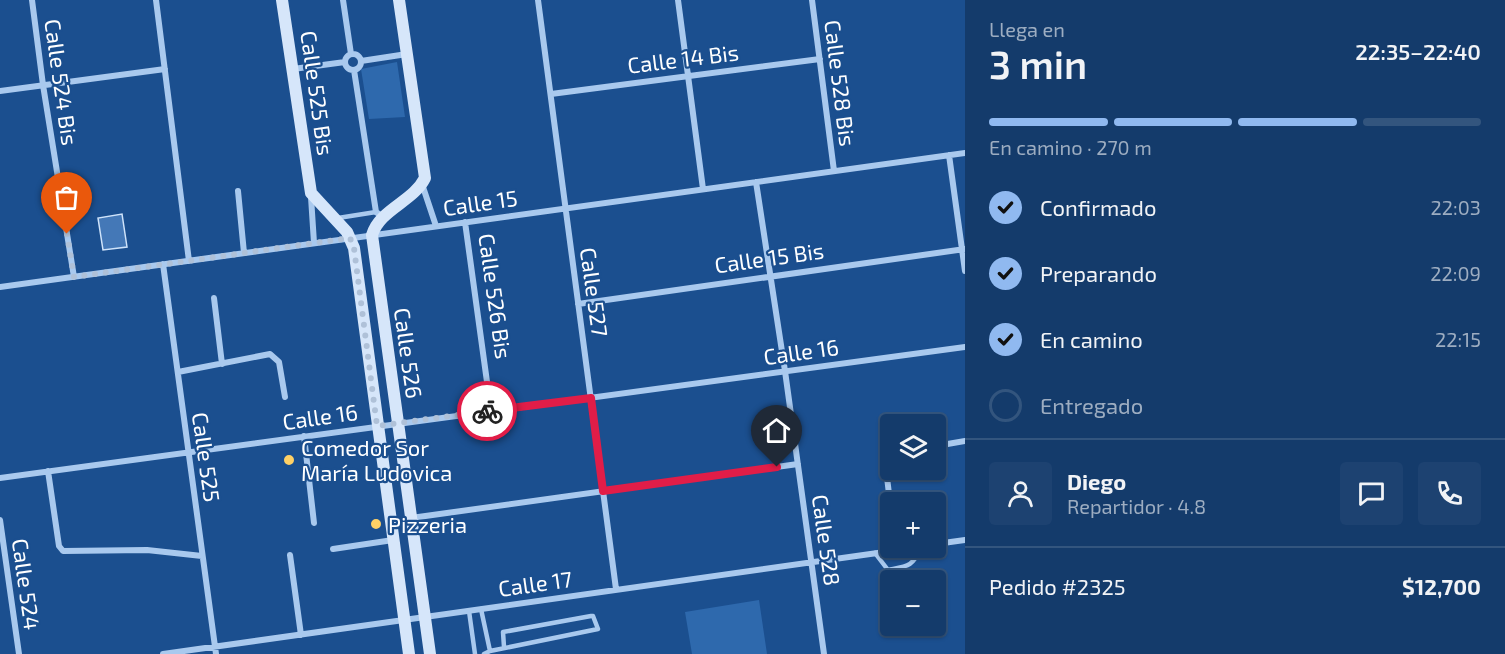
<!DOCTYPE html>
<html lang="es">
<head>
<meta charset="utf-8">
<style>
  :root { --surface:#143b6b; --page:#1d4271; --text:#f1f3f6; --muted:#9dadc1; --line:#33557e; --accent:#90b9f0 }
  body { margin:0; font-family:"Exo 2",sans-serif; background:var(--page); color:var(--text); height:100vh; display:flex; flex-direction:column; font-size:22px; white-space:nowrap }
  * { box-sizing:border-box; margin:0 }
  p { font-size:20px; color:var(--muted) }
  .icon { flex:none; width:33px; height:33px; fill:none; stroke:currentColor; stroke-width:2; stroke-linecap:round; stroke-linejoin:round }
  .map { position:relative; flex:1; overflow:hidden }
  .panel { display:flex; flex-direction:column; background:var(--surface); width:540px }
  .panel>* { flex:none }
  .fabs { position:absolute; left:880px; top:414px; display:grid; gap:12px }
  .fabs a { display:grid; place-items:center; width:66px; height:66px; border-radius:6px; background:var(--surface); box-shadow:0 2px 4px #0004,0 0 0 2px var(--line); font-size:30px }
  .pin { position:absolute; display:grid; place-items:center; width:51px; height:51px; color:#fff; margin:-62px -26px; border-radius:50% 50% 50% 0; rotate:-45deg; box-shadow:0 0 6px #0007 }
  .pin .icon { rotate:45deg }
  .courier { position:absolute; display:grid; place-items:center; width:60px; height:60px; margin:-30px; border:4px solid #e11d48; border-radius:50%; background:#fff; color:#222; box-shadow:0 2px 8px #0007 }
  .overview em { font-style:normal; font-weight:600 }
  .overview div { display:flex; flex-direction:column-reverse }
  .overview { display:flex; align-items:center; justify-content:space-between; height:102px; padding:0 24px }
  h1 { font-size:39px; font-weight:600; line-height:45px }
  .bar { display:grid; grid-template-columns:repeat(4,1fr); gap:9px 6px; align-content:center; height:72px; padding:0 24px }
  .bar i { height:8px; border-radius:4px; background:var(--line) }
  .bar .active { background:var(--accent) }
  .bar p { grid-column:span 4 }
  .line { display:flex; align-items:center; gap:15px; padding:0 24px; border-top:2px solid var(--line) }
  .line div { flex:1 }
  .round { display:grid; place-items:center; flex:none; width:63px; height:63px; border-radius:6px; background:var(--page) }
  ol { padding:0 24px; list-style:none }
  li { display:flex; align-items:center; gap:18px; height:66px }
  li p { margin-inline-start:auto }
  li .icon { padding:6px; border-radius:50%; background:var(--accent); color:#111; stroke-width:4 }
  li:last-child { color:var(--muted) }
  li i { width:33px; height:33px; border:3px solid var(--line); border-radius:50% }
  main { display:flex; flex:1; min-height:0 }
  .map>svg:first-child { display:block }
  .green { fill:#2e69ad }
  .building { fill:#4478b7; stroke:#cfe3fa; stroke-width:1.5 }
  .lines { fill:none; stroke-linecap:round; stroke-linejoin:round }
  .lane { stroke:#a9c9ee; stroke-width:4.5 }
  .street { stroke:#a9c9ee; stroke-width:6 }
  .secondary { stroke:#d6e6fa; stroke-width:12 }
  .done { stroke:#afc1d8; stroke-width:6; stroke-dasharray:0 10.8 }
  .route { stroke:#e11d48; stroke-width:8 }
  .poi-dot { fill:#ffd166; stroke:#1b4f8f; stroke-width:2 }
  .labels { text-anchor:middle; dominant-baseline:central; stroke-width:4.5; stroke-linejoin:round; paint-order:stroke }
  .street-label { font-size:22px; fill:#fff; stroke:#1b4f8f }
  .poi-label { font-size:22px; fill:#fff; stroke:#1b4f8f; text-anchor:start }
</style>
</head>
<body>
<main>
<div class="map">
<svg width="965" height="654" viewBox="0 0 965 654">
  <rect width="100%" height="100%" fill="#1b4f8f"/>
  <path class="green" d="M 397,62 L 405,117 L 369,119 L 361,69 Z
    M 759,600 L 767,654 L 692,654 L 685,612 Z"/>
  <path class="building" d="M 122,214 L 127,247 L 103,250 L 98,218 Z"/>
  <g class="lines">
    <path class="lane" d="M 338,218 L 376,212
      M 875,553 L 888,570 C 908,566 912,567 921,548
      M 481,609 L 490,651 L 484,654
      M 469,611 L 475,654
      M 490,651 L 598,629 L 593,616 L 591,616 L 503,632 L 504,647"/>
    <path class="street" d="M 32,0 L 43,85 L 74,277
      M 156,0 L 189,261
      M 343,0 L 351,54
      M 538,0 L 616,589
      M 678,0 L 703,189
      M 812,0 L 834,171
      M345 62a8 8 0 1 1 16 0a8 8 0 1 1-16 0Z
      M 361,61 L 407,54
      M 293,69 L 345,62
      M 354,70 L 376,212 L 383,217
      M 0,91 L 165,69
      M 551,94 L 820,59
      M 949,155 L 965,271
      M 756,182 L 785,371 L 824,654
      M 422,184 L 436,226
      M 238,191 L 244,253
      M 311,197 L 314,243
      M 465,222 L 491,411
      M 163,264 L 216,654
      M 0,287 L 965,153
      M 214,298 L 222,364
      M 578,304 L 965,249
      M 178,372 L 270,354 L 279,362 L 285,397
      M 881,427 L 889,494
      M 304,436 L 314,523
      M 936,446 L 965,441
      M 48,471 L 59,546 L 63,551 L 147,550 L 202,556
      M 0,478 L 965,347
      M 411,518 L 798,464
      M 0,520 L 19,654
      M 936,544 L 965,540
      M 333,549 L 393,540
      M 290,555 L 301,635
      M 163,654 L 913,548"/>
    <path class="secondary" d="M 282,0 L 311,193 L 347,232 L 354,248 L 409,654
      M 399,0 L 425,178 C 413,202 380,209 372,235 L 430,654"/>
  </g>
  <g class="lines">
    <path class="done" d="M 67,234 L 74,277 L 350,238 L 354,248 L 377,426 L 487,411"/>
    <path class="route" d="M 487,411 L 591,398 L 603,491 L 777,467"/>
  </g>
  <g class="poi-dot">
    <circle cx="289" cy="460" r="6"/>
    <circle cx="376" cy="524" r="6"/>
  </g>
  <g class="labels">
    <g class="street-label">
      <text transform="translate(683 58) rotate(-7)">Calle 14 Bis</text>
      <text transform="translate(62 82) rotate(82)">Calle 524 Bis</text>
      <text transform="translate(841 83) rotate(83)">Calle 528 Bis</text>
      <text transform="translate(318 93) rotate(82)">Calle 525 Bis</text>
      <text transform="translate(480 202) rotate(-8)">Calle 15</text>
      <text transform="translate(769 257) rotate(-8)">Calle 15 Bis</text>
      <text transform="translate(595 292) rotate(82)">Calle 527</text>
      <text transform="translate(496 296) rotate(82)">Calle 526 Bis</text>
      <text transform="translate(801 351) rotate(-8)">Calle 16</text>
      <text transform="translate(409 353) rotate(82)">Calle 526</text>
      <text transform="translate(320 416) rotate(-8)">Calle 16</text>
      <text transform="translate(207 457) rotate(82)">Calle 525</text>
      <text transform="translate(827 540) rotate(82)">Calle 528</text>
      <text transform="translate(535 583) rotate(-8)">Calle 17</text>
      <text transform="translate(27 584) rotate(82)">Calle 524</text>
    </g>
    <g class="poi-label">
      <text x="301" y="447">Comedor Sor<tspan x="301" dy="25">María Ludovica</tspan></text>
      <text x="388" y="524">Pizzeria</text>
    </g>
  </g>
</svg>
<div class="fabs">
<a><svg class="icon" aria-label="layers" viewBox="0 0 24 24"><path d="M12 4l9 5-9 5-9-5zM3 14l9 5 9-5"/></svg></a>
<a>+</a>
<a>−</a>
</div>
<div class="pin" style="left:67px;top:234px;background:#ea580c"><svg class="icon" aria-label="bag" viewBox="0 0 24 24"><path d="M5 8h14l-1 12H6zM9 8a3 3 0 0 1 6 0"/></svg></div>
<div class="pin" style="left:777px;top:467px;background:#1f2937"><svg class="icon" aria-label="home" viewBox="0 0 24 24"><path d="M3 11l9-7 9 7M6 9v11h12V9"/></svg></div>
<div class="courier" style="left:487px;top:411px"><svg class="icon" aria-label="bike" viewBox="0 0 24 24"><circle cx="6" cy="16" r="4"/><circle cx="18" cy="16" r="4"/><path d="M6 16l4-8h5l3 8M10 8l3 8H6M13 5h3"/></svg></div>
</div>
<section class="panel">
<div class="overview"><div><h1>3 min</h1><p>Llega en</p></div><em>22:35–22:40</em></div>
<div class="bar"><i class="active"></i><i class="active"></i><i class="active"></i><i></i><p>En camino · 270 m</p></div>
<ol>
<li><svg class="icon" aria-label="check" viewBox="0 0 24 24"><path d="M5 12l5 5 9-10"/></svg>Confirmado<p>22:03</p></li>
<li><svg class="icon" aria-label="check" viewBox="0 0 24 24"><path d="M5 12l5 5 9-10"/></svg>Preparando<p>22:09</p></li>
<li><svg class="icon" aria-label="check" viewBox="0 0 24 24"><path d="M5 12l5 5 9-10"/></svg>En camino<p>22:15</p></li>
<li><i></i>Entregado</li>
</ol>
<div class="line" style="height:108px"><a class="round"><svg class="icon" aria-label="person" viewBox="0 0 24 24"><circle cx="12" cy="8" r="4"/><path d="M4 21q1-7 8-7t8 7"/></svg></a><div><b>Diego</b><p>Repartidor · 4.8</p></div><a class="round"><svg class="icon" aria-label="chat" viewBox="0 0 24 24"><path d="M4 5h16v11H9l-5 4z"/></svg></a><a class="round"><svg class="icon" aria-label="phone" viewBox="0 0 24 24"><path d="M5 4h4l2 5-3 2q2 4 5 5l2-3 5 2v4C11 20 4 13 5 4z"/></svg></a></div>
<div class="line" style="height:78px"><div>Pedido #2325</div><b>$12,700</b></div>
</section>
</main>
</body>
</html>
